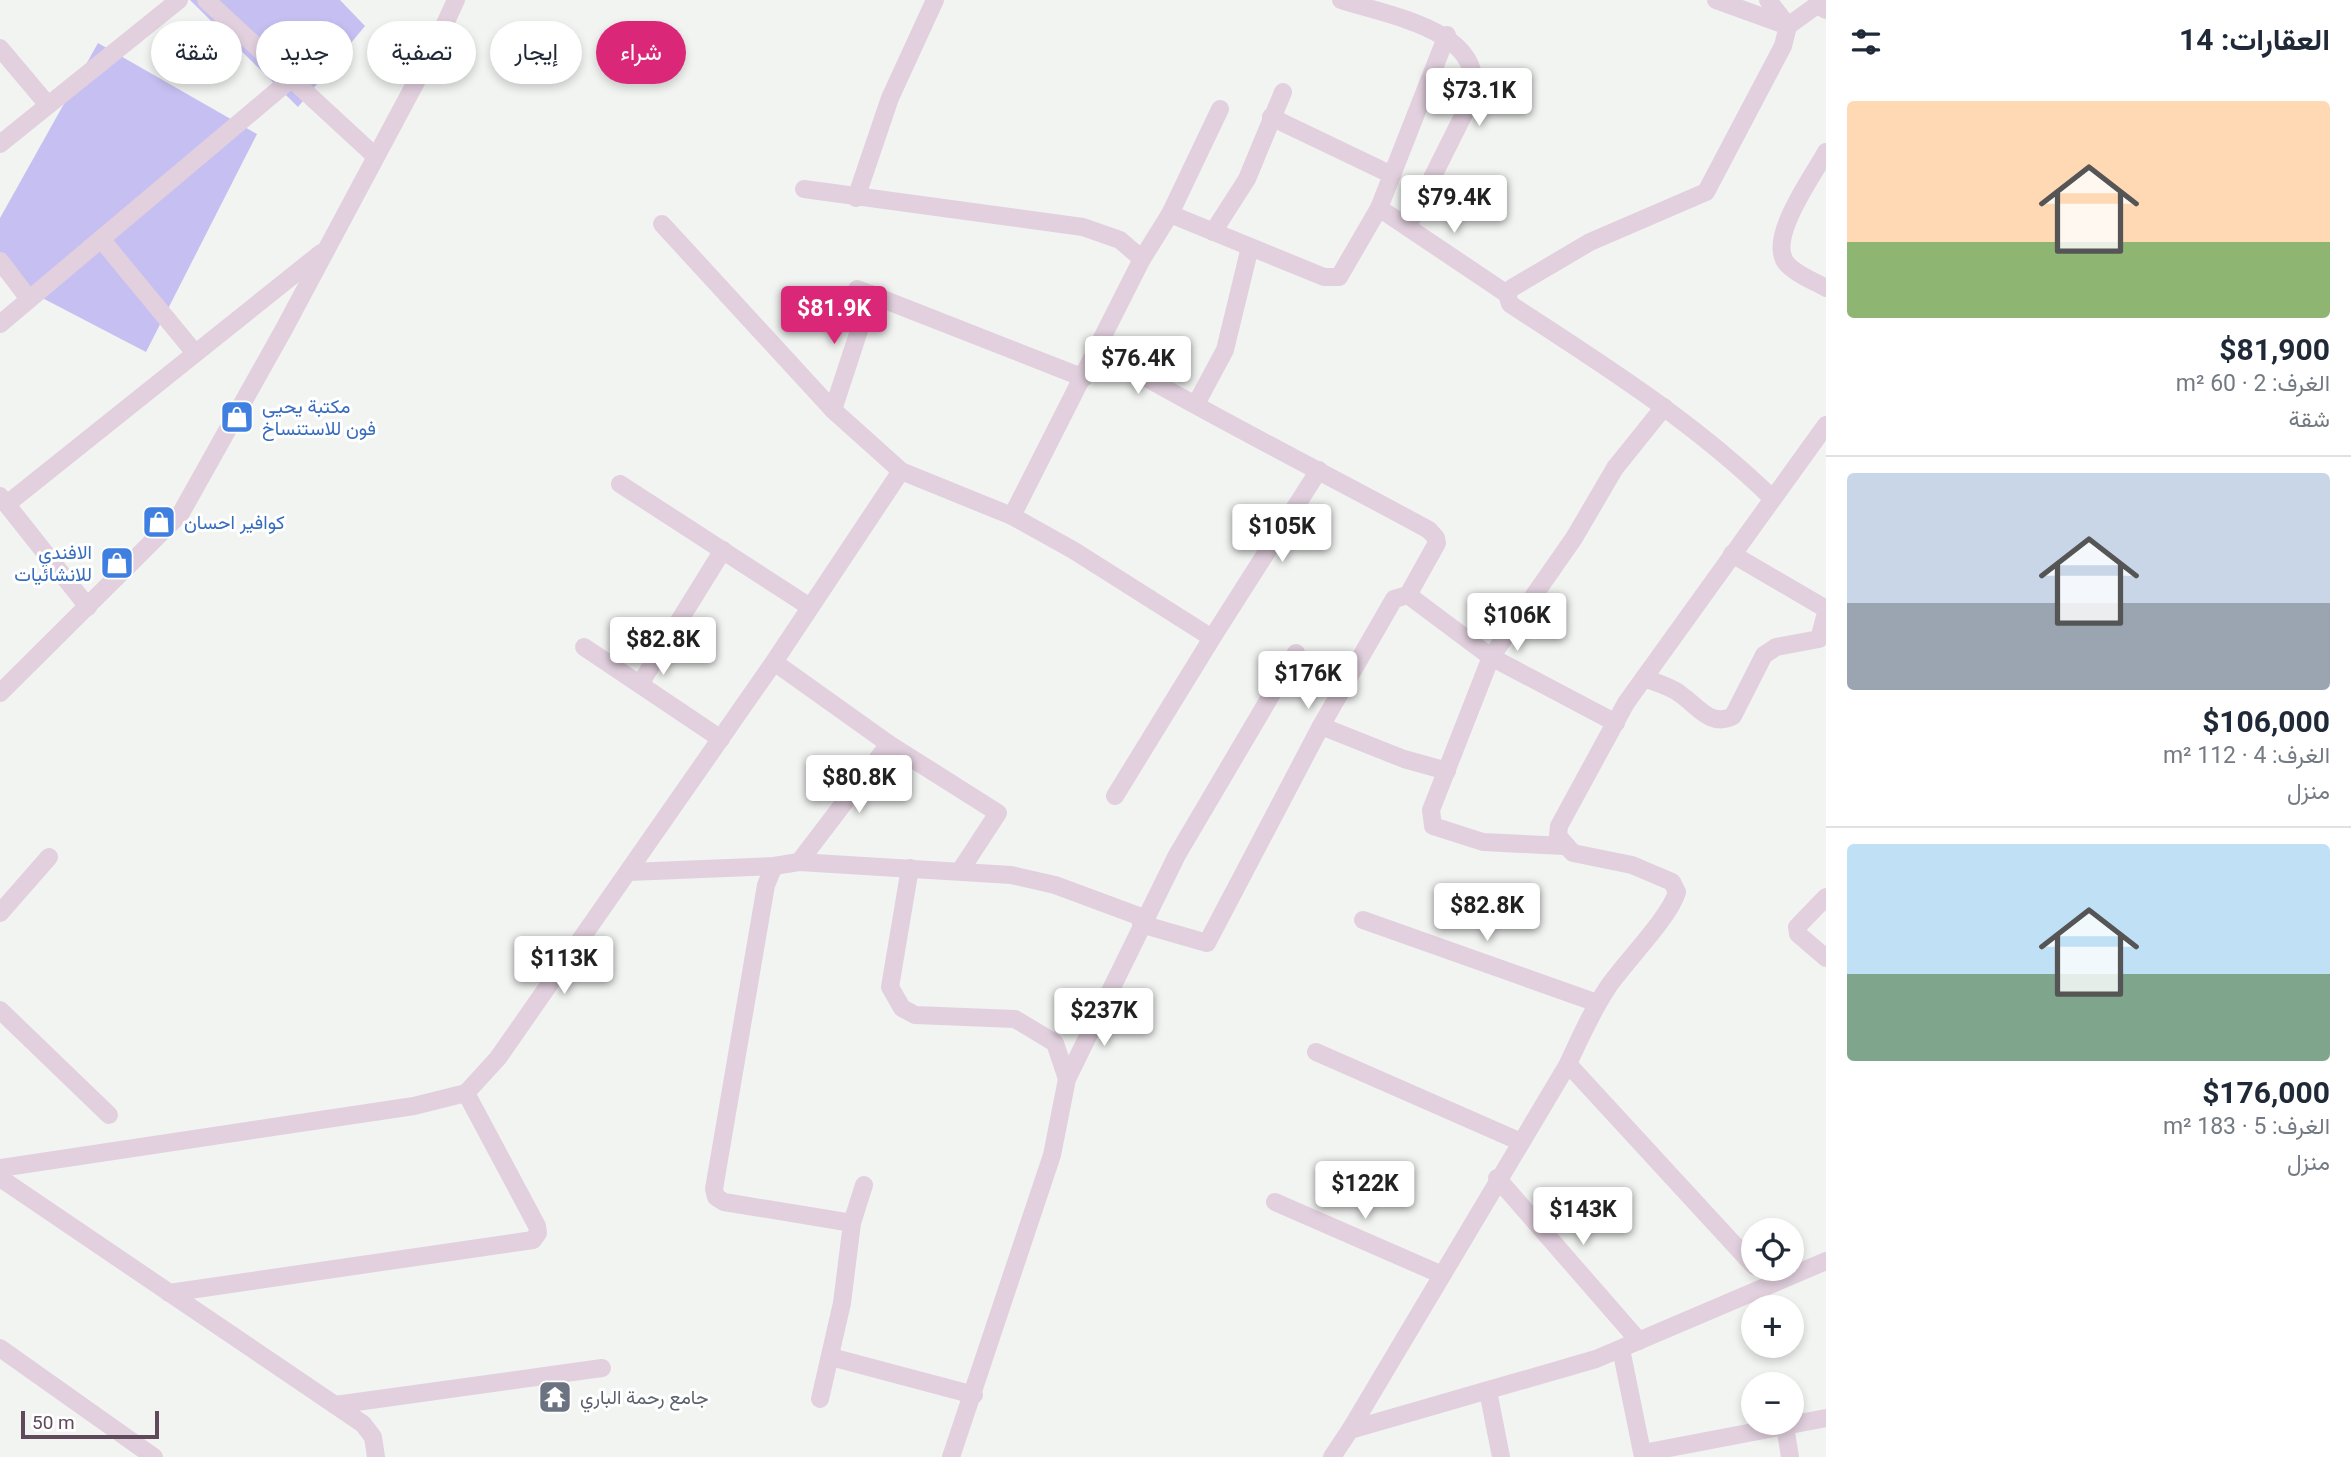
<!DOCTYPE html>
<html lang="ar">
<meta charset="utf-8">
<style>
:root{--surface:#fff;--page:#f6f6f7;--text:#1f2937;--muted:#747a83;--line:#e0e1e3;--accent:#db2777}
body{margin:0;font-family:Roboto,Vazirmatn,sans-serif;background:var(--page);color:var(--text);direction:rtl;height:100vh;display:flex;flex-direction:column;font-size:26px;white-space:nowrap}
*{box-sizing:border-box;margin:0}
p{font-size:23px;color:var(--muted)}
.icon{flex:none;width:38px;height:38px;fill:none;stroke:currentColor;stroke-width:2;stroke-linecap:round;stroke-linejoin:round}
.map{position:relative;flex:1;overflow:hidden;direction:ltr}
.sheet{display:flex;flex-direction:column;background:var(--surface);width:525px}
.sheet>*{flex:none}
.banner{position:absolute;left:21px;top:21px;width:665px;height:63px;direction:rtl;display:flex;gap:14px}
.fabs{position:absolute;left:1741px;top:1218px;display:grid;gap:14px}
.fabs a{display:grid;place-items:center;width:63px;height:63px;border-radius:50%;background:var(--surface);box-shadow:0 4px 10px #0003;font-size:35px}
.scale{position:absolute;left:21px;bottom:18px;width:138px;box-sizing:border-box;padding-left:7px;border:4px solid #60495b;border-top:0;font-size:19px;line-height:24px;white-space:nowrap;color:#60495b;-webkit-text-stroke:5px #fff;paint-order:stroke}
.price{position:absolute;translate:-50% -60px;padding:0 16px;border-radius:7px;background:#fff;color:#222;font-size:23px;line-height:46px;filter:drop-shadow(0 2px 4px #0008)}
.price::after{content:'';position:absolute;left:50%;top:42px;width:21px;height:16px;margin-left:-10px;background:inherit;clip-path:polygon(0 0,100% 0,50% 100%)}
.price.current{background:var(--accent);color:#fff}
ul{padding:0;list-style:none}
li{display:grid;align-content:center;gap:14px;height:371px;padding:0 21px}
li+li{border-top:2px solid var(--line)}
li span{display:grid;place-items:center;height:217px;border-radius:7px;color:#555}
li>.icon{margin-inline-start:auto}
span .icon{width:126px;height:126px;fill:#fffc;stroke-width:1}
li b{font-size:30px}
h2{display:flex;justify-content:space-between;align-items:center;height:84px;padding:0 21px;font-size:30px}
.pill{padding:0 24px;border-radius:32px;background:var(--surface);box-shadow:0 4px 10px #0003;font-size:24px;line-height:63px}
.pill.current{background:var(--accent);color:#fff}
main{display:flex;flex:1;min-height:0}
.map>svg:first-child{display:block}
</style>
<main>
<section class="sheet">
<h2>العقارات: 14<svg class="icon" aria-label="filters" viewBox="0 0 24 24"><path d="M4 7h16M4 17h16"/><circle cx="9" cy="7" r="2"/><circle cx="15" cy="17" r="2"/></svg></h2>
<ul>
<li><span style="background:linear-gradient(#ffd9b3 65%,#8fb573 0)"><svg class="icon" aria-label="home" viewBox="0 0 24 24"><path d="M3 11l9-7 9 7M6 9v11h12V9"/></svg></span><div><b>$81,900</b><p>الغرف: 2 · 60 m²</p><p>شقة</p></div></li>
<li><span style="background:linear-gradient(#c9d6e8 60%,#9aa5b1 0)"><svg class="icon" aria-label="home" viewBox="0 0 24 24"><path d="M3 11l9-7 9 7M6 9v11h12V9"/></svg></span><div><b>$106,000</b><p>الغرف: 4 · 112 m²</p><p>منزل</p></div></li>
<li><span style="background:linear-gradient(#bfe0f5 60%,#7fa58c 0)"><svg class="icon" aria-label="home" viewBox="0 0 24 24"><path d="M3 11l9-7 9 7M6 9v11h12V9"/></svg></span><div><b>$176,000</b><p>الغرف: 5 · 183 m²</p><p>منزل</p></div></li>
</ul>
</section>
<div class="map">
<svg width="1826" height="1457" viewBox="0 0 1826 1457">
<rect width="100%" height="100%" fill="#f2f4f2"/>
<!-- green -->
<g fill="#c6c0f2">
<path d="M190,0h150l25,26 -67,81z"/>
<path d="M98,43l159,91 -111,218 -146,-76v-58z"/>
</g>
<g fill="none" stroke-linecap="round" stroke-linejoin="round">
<!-- minor -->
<g stroke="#e2d0de" stroke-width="18">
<path d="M206,0l169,156"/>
<path d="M1341,0c48,16 147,30 131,98l-64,128"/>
<path d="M1716,0l72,26 29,-21 9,5"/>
<path d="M1768,0l20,26 -5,20 -77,146 -116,50 -78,46 -5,6 3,10c92,60 183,117 262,194"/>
<path d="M0,48l48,57"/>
<path d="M1271,117l121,58"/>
<path d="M0,144l179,-144"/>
<path d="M1826,152c-13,24 -62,90 -38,113 9,10 26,16 38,23"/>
<path d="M856,198l34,-100 45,-98"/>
<path d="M1379,208l128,86"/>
<path d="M1170,214l154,63h15l40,-69 68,-173"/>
<path d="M662,224l171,186 68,61 111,45 130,-257 -22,-19 -37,-13 -279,-38"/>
<path d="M1213,232l34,-53 36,-87"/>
<path d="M101,239l94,114"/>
<path d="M1142,259l28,-45 50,-105"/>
<path d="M0,261l29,38"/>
<path d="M857,289l227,89"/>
<path d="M0,324l291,-245"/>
<path d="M1098,350c108,64 221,120 331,180l7,8 1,5 -29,52"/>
<path d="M1196,404l29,-54 25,-103"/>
<path d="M833,410l38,-116"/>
<path d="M620,484l190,123"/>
<path d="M0,496l88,111"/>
<path d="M7,504l314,-251"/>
<path d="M1012,516l61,34 139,88 -97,158"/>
<path d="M1732,554l94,55"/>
<path d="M1212,638l107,-168"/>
<path d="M584,647l137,92"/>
<path d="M774,662l115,82 109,69 -38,58"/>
<path d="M1644,678c12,5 26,8 36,16 17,11 30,34 53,22l31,-61 12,-8 43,-8 7,-26"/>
<path d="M640,684l83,-134"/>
<path d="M0,693l181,-180 103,-184 148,-277 24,-52"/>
<path d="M1321,726l83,33 43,12"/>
<path d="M1564,846l-81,-4 -50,-16 -2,-16 60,-153 83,-119 41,-70 49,-61"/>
<path d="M799,862l90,-118"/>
<path d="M774,866l-8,19 -52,304 2,8 8,5 128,21"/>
<path d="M910,868l-20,119 12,21 13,7 100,4 40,24 12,36"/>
<path d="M629,872l145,-6 25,-4 212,13 44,10 89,33"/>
<path d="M1826,897l-29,30 1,7 28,24"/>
<path d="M0,913l49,-56"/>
<path d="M1363,920l234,83"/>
<path d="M1141,924l66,19 114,-217 73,-127 14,-4 83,62 125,66"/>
<path d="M0,1010l109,105"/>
<path d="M1316,1052l205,90"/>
<path d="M1568,1064l186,202"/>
<path d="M0,1168l414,-62 52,-13 32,-35 276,-396 127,-191"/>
<path d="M0,1178l363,246 10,13 3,20"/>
<path d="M1497,1178l142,163"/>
<path d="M1275,1202l165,72"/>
<path d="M169,1293l364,-53 5,-7 -1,-7 -71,-133"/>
<path d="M0,1348l154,109"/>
<path d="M1621,1349l22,108"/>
<path d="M831,1357l143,38"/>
<path d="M1488,1391l13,66"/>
<path d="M820,1399l22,-96 10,-80 12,-38"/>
<path d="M335,1405l267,-37"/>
<path d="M1785,1426l5,31"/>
<path d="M1350,1430l218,-366c12,-26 24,-53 40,-77 17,-25 62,-70 69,-95l-5,-10 -40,-17 -59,-12 -15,-17 1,-10 67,-123 200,-278"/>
<path d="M1643,1453l183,-35"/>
<path d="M951,1457l101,-302 15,-76 110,-224 119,-202"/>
<path d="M1332,1457l18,-27 246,-71 230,-98"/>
</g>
</g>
<!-- icons -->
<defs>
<symbol id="shop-square" viewBox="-11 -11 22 22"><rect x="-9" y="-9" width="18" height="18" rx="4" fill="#3f7fe0" stroke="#fff"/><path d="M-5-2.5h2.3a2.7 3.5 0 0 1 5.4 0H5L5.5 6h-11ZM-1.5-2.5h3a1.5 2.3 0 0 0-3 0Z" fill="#fff"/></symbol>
<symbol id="temple-square" viewBox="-11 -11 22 22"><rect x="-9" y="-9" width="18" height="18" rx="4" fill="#6b7280" stroke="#fff"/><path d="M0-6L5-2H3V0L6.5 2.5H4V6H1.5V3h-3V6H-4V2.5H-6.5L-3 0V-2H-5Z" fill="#fff"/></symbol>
</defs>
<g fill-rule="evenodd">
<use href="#shop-square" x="218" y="398" width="38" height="38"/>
<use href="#shop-square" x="140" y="503" width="38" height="38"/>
<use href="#shop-square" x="98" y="544" width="38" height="38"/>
<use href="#temple-square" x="536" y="1378" width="38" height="38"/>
</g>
<g text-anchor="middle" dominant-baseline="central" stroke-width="6" stroke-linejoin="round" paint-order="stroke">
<!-- shop labels -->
<g font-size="19" fill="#366cbe" stroke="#fff" text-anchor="start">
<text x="262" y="406">مكتبة يحيى<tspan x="262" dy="22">فون للاستنساخ</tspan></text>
<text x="184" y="522">كوافير احسان</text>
<text x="92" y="552" text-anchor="end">الافندي<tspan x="92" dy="22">للانشائيات</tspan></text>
</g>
<!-- worship labels -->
<g font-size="19" fill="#5b616d" stroke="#fff" text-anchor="start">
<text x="580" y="1397">جامع رحمة الباري</text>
</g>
</g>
</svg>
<div class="fabs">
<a><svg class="icon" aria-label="locate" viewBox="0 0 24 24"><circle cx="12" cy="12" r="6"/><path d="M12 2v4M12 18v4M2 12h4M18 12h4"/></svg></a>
<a>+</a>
<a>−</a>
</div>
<div class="scale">50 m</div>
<b class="price" style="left:1479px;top:128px">$73.1K</b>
<b class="price" style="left:1454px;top:235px">$79.4K</b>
<b class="price current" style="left:834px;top:346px">$81.9K</b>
<b class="price" style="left:1138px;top:396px">$76.4K</b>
<b class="price" style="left:1282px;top:564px">$105K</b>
<b class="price" style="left:1517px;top:653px">$106K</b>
<b class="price" style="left:663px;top:677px">$82.8K</b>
<b class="price" style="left:1308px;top:711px">$176K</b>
<b class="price" style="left:859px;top:815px">$80.8K</b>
<b class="price" style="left:1487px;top:943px">$82.8K</b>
<b class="price" style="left:564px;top:996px">$113K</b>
<b class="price" style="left:1104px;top:1048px">$237K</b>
<b class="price" style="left:1365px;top:1221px">$122K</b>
<b class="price" style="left:1583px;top:1247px">$143K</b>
<div class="banner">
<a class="pill current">شراء</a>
<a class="pill">إيجار</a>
<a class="pill">تصفية</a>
<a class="pill">جديد</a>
<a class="pill">شقة</a>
</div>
</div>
</main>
